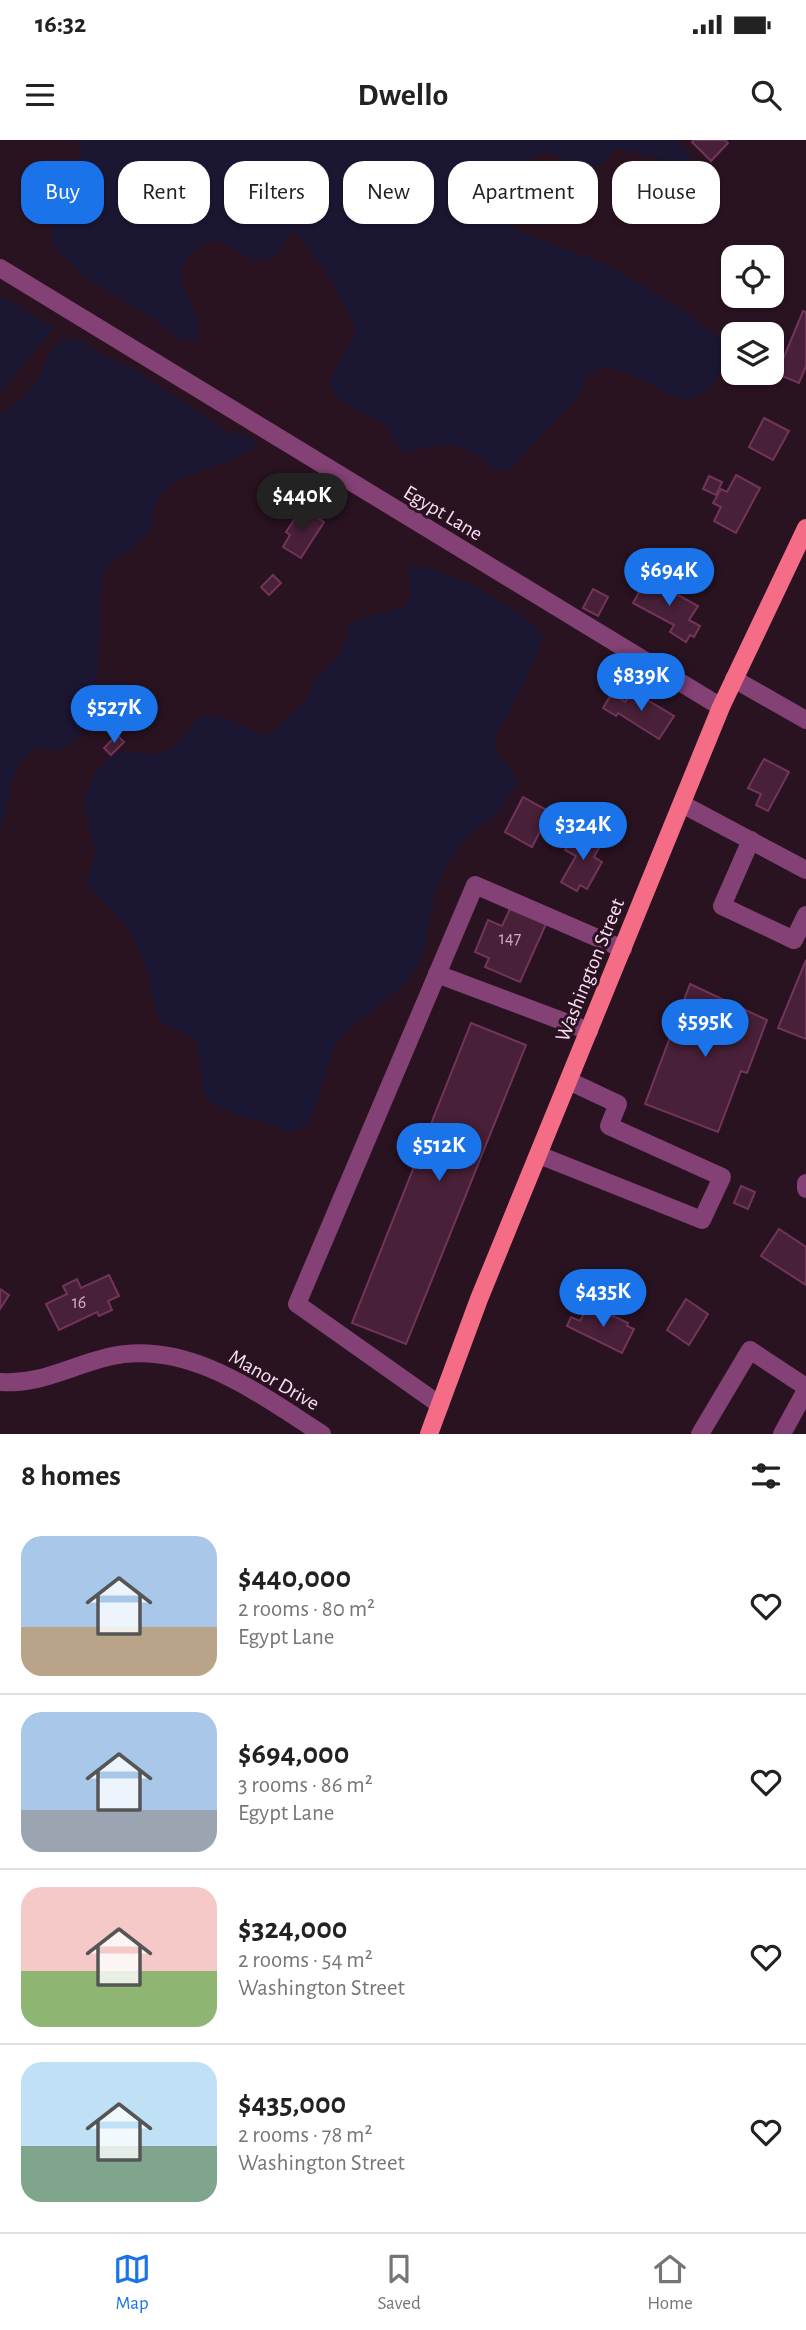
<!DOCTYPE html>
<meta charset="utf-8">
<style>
:root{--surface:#fff;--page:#f6f6f6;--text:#222;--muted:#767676;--line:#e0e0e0;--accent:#1a73e8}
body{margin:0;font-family:"Alegreya Sans",sans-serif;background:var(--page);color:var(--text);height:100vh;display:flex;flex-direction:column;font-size:26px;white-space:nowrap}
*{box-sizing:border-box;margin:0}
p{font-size:23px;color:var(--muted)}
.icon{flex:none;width:38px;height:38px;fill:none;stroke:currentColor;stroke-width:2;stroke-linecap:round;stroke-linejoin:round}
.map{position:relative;height:1294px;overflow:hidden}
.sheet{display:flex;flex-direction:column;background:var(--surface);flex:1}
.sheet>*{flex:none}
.banner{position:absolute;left:21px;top:21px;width:765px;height:63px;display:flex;gap:14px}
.tools{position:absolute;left:721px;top:105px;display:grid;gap:14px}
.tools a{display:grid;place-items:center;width:63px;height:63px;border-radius:14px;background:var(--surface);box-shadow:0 2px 5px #0004;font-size:35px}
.price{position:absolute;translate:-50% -60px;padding:0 16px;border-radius:24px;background:var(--accent);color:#fff;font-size:23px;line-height:46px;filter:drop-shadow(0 2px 4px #0008)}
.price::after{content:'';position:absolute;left:50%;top:42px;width:21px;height:16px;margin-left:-10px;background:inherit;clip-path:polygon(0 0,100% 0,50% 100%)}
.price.current{background:#222;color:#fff}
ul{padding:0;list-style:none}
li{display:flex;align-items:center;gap:21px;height:175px;padding:0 21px}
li+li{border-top:2px solid var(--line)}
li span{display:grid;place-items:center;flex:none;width:196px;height:140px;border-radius:21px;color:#555}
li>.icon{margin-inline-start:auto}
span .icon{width:84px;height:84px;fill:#fffc;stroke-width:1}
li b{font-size:30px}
h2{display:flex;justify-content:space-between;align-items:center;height:84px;padding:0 21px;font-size:30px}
.tag{padding:0 24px;border-radius:21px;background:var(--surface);box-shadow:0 2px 5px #0004;font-size:24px;line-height:63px}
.tag.current{background:var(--accent);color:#fff}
.status{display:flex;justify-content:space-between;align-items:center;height:49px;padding:0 35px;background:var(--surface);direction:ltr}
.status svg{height:19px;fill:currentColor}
header{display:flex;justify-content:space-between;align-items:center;height:91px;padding:0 21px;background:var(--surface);font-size:32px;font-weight:700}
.tabs{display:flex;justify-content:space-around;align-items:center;height:98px;border-top:2px solid var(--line);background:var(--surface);font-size:19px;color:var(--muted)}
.tabs a{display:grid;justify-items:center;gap:4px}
.tabs .current{color:var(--accent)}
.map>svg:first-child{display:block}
</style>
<div class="status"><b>16:32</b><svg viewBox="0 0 49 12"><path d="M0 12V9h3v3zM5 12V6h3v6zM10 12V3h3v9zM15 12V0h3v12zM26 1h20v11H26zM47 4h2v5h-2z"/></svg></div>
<header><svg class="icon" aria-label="menu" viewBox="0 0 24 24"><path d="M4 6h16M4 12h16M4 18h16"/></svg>Dwello<svg class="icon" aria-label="search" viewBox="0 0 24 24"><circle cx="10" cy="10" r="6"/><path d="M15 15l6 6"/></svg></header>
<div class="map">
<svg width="806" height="1294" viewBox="0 0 806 1294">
<rect width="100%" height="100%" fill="#291321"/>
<!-- green -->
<g fill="#1b1632">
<path d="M77,0h601l13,13 -1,6 -16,3 -59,-14 -10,14 -14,8 -47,-19 -19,12 -30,38 1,6 23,24 91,35 56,33 61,45 2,8c-7,16 -17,40 -35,46 -30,10 -96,-69 -114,-4l-69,74 -14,3c-18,-14 -37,-30 -62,-25 -12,2 -21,7 -34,5l-16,-26 -45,-26 -8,-9 -2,-9 26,-50c-16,-35 -35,-72 -61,-100 -12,7 -15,26 -29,29 -21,5 -42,-28 -60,-17 -56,32 -1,59 -8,94l-6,4 -11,-1 -32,-24 -69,-42 -27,-29c-1,-5 -5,-42 -4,-44 12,-28 42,-19 28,-61z"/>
<path d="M0,155l54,33 -54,65z"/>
<path d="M63,197l19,4 25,17 24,9 97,65 25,5 3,9c-25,20 -72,23 -93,46 -12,12 -6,36 -21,48 -15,14 -35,18 -40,40 -9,41 11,149 -40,169 -8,3 -17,0 -26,-1l-15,12 -7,17 -14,56v-418c9,-7 19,-13 27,-21 16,-17 19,-40 36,-57z"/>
<path d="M411,425c36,3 109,42 132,70l-11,32 -27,53 -5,4 -5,21 3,11 15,15 4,15c-7,6 -7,11 -12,18 -8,14 -28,23 -39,35 -6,7 -20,27 -24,35 -14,27 -11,76 -30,101 -20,26 -52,38 -72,64 -16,21 -19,74 -36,88 -3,2 -11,4 -15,6l-21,-10 -35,-9 -27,-15 -10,-59 -35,-19c-9,-20 -11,-42 -19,-63 -10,-30 -35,-53 -56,-74l10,-32 -13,-52c6,-15 22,-48 40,-49 16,-1 26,7 43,0 16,-8 22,-23 34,-34 33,-6 41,15 69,18 14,-13 28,-24 39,-39 3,-5 3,-10 7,-15 21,-24 29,-24 34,-59l55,-15 6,-6c2,-12 -4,-25 1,-36z"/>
</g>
<!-- building -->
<g fill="#482038" stroke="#73345a" stroke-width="2">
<path d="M694,0h31l3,3 -17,18 -19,-19z"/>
<path d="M803,171l3,1v54l-7,17 -22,-9z"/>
<path d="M764,278l25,13 -16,29 -24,-13z"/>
<path d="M736,335l24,13 -24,45 -22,-12 7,-14 -8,-4 8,-14 6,3z"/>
<path d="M709,336l13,6 -6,13 -13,-6z"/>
<path d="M302,368l22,14 -23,36 -18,-11 7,-12 -4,-3z"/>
<path d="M273,435l8,8 -12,12 -8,-8z"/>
<path d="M645,441l20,7 4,-6 12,7 -3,6 20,11 -9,14 11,6 -6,11 -4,-2 -4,7 -16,-10 4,-7 -41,-22z"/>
<path d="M593,449l15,8 -10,19 -15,-8z"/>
<path d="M612,553l13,9 6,-9 12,7 1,-2 30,18 -15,23 -41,-26 -2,3 -13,-8z"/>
<path d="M117,595l7,7 -13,13 -7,-7z"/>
<path d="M764,619l25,13 -21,39 -12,-6 5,-11 -13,-6z"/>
<path d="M523,657l27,15 -18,35 -27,-15z"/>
<path d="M589,691l15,8 -10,18 8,5 -15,27 -7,-4 -3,6 -16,-9 15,-26 -11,-6 7,-12 10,5z"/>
<path d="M510,769l36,15 -26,58 -35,-15 4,-9 -14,-6 13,-32 14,6z"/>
<path d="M806,820v79l-28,-11z"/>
<path d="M690,844l77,36 -20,53 -6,-2 -23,61 -73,-28z"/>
<path d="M471,883l55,22 -120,299 -54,-21z"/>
<path d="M741,1046l14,6 -7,17 -14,-6z"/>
<path d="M779,1089l27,18v38l-45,-29z"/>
<path d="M109,1135l10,21 -11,5 4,9 -13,6 -2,-4 -38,18 -13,-26 21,-10 -4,-8 14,-7 4,9z"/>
<path d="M0,1149l9,6 -9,14z"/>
<path d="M686,1159l22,15 -19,31 -22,-15z"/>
<path d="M587,1167l11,5 1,-3 29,14 -1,3 7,3 -12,24 -55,-27 4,-9 9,4z"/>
</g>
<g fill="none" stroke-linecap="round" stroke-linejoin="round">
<!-- minor -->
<g stroke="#844175" stroke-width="18">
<path d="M0,128l721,439"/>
<path d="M734,539l72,41"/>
<path d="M682,664l124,66"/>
<path d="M751,700l-29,66 72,34 12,-25"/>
<path d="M437,834l152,57"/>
<path d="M539,1015l163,65 20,-43 -113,-51 9,-22 -49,-23"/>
<path d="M806,1043v6"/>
<path d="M0,1242c40,3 70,-16 108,-25 79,-19 151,37 214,77"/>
<path d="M440,1265l-143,-101 178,-419 148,64"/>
<path d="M700,1294l50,-84 56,37"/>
<path d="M782,1294l24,-44"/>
</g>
<!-- major -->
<path stroke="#f46c85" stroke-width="18" d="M429,1294l50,-135 242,-592 85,-179"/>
</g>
<g text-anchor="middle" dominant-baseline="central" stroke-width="6" stroke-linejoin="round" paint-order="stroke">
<!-- number labels -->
<g font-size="18" fill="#cfaec4">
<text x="510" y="799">147</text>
<text x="79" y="1163">16</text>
</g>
<!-- street labels -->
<g font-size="21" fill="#fcddf3" stroke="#291321">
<text transform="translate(443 373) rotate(31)">Egypt Lane</text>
<text transform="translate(590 830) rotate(-68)">Washington Street</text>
<text transform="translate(274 1240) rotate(30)">Manor Drive</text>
</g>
</g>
</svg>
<div class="tools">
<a><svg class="icon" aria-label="locate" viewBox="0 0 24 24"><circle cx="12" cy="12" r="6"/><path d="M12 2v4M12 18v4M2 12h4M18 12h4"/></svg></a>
<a><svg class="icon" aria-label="layers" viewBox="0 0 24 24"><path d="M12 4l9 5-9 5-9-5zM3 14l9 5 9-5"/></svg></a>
</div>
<b class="price current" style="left:302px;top:393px">$440K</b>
<b class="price" style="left:669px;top:468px">$694K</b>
<b class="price" style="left:641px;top:573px">$839K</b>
<b class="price" style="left:114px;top:605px">$527K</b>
<b class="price" style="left:583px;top:722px">$324K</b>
<b class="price" style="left:705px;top:919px">$595K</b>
<b class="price" style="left:439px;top:1043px">$512K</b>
<b class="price" style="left:603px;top:1189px">$435K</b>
<div class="banner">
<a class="tag current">Buy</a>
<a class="tag">Rent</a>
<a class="tag">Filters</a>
<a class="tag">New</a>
<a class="tag">Apartment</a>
<a class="tag">House</a>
</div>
</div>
<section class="sheet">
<h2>8 homes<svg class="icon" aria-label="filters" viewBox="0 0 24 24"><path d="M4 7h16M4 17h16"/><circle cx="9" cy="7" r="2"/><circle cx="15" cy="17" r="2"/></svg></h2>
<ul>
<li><span style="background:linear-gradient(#a9c7e8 65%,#b9a48a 0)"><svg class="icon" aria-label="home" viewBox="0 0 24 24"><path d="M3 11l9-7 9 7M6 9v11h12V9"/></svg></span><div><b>$440,000</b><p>2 rooms · 80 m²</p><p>Egypt Lane</p></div><svg class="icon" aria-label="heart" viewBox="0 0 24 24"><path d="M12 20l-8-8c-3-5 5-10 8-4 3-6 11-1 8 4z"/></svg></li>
<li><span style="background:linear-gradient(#a9c7e8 70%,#9aa5b1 0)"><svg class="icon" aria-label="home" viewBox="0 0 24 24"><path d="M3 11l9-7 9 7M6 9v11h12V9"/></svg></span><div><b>$694,000</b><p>3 rooms · 86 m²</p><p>Egypt Lane</p></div><svg class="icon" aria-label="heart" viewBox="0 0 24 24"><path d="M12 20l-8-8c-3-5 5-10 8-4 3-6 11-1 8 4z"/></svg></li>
<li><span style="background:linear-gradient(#f6c9c9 60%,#8fb573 0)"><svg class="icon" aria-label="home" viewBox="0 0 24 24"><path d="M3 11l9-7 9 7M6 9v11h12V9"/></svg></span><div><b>$324,000</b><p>2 rooms · 54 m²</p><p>Washington Street</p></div><svg class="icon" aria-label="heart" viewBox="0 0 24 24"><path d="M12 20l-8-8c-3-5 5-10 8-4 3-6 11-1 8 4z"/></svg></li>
<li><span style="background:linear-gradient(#bfe0f5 60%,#7fa58c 0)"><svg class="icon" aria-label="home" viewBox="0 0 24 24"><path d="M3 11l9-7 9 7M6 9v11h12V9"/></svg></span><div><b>$435,000</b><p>2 rooms · 78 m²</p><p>Washington Street</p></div><svg class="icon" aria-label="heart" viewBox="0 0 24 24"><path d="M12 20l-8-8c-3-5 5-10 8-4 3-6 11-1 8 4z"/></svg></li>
</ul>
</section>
<nav class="tabs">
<a class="current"><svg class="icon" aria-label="map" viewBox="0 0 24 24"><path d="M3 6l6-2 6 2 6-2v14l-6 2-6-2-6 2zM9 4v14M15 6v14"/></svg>Map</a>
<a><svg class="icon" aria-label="saved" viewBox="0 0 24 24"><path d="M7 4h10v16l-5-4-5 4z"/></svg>Saved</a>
<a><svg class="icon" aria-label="home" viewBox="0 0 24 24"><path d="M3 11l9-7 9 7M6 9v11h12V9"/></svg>Home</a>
</nav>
